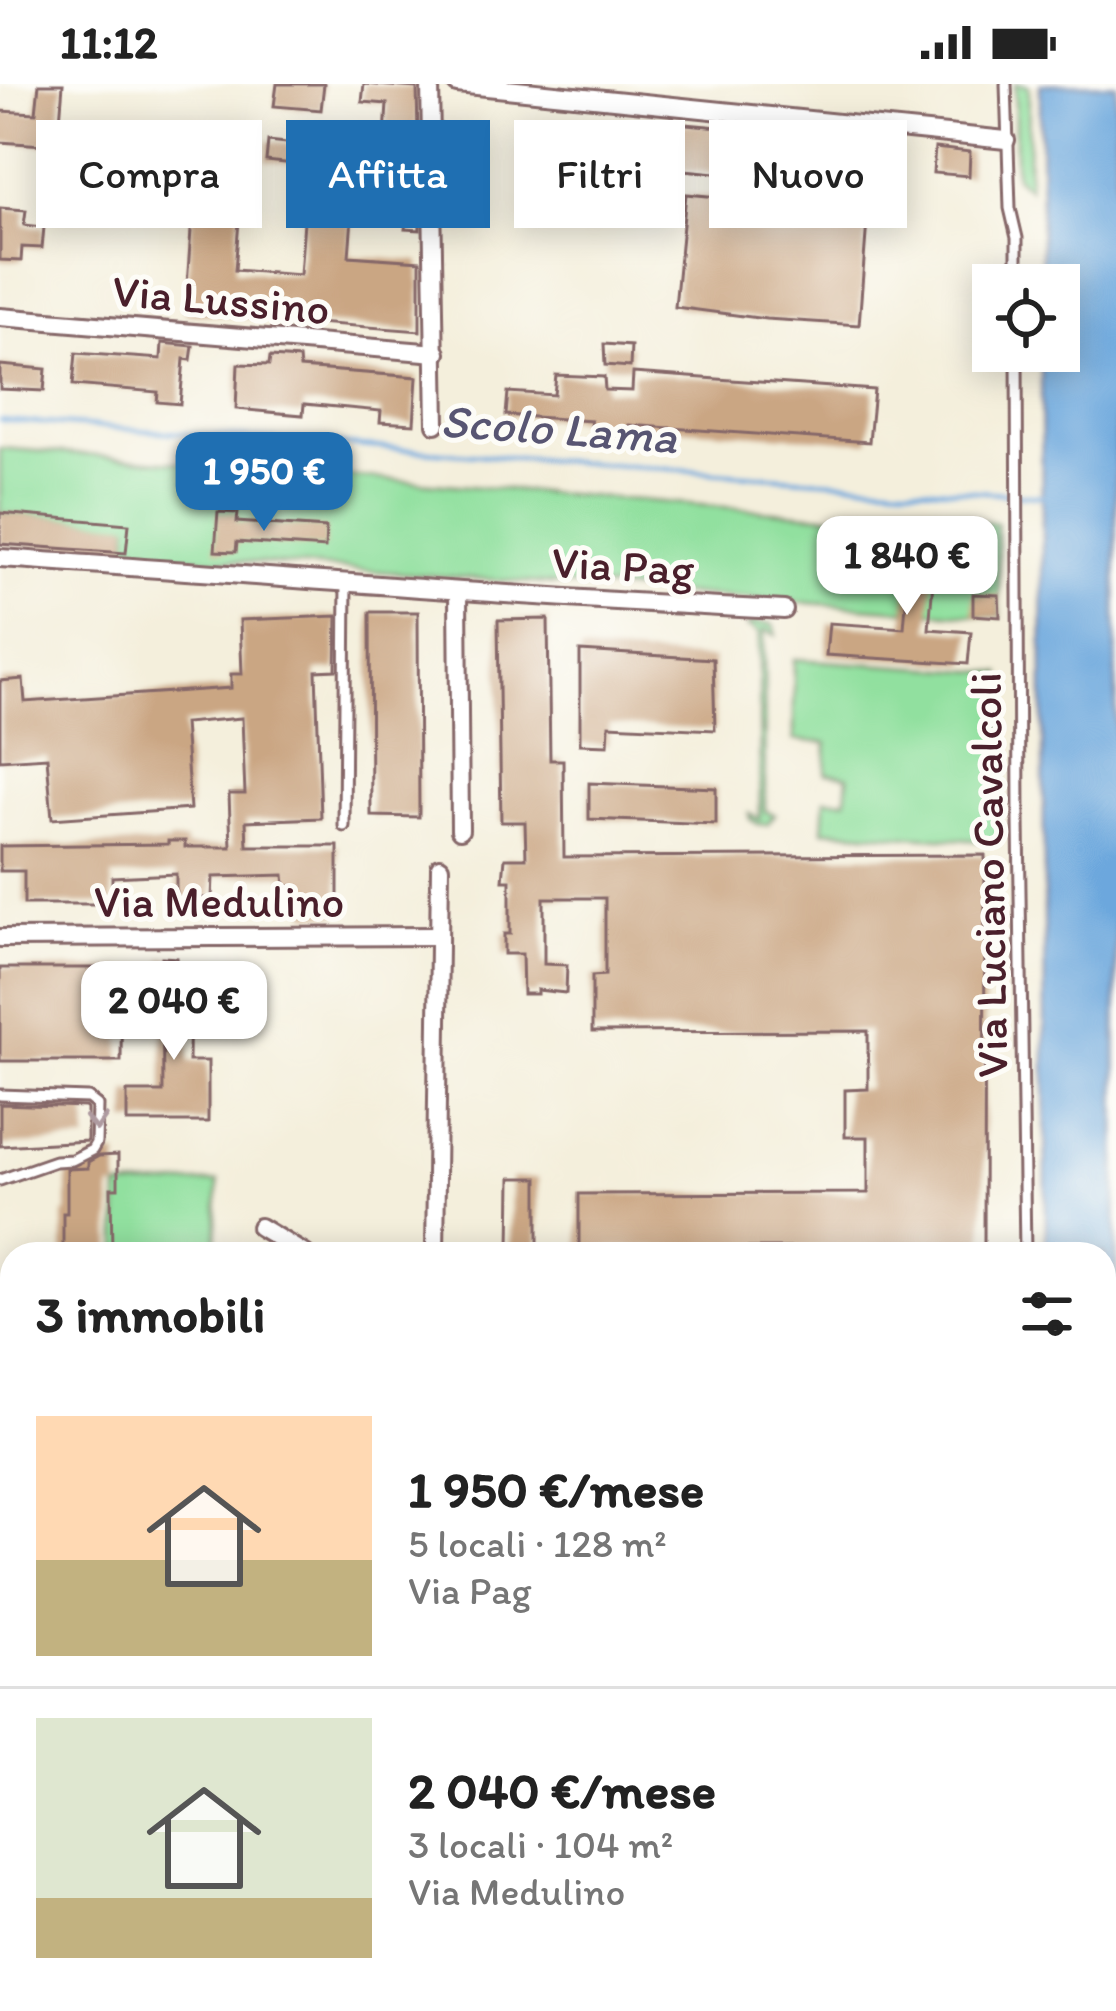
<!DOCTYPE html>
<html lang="it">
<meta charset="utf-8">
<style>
:root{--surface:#fff;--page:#f2f2f2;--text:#222;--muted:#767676;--line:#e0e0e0;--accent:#1f6fb2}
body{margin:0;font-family:Itim,sans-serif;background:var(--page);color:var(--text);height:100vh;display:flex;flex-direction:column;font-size:45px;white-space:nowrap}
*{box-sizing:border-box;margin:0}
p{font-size:39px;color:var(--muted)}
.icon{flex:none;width:66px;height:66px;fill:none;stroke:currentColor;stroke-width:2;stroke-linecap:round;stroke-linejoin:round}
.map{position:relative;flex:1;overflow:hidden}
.sheet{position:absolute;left:0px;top:1158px;width:1116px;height:771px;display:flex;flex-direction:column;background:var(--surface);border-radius:36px 36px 0 0;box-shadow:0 6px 30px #0003}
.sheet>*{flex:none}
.guide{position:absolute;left:36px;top:36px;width:1044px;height:108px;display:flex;gap:24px}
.controls{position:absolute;left:972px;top:180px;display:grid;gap:24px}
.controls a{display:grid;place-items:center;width:108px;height:108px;border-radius:0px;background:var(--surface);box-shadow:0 6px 30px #0003;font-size:60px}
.price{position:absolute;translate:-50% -102px;padding:0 27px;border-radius:24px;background:#fff;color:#222;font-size:39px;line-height:78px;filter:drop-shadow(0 3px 6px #0008)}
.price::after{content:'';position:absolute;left:50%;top:72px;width:36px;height:27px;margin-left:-18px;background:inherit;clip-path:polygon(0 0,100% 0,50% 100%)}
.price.current{background:var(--accent);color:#fff}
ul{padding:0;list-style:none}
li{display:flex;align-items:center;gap:36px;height:300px;padding:0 36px}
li+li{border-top:3px solid var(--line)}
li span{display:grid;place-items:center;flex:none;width:336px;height:240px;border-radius:0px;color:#555}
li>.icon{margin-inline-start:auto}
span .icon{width:144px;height:144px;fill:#fffc;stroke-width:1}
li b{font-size:51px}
h2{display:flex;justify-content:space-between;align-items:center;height:144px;padding:0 36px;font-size:51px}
.pill{padding:0 42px;border-radius:0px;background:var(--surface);box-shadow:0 6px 30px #0003;font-size:42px;line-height:108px}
.pill.current{background:var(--accent);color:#fff}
.status{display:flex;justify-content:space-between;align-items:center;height:84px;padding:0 60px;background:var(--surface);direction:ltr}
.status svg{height:33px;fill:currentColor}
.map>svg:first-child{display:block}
</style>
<div class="status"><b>11:12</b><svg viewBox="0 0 49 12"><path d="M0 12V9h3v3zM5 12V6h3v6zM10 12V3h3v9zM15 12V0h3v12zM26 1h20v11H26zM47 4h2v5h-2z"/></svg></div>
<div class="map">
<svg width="1116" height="1927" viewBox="0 0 1116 1927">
<rect width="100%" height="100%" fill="#fdfcf7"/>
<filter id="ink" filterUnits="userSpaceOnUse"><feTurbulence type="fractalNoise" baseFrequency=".00833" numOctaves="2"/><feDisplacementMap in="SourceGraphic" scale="24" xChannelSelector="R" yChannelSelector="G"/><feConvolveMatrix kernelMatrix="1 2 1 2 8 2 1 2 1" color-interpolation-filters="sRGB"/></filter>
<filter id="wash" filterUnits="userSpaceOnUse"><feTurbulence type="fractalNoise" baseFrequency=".004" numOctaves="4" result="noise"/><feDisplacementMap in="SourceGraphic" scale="48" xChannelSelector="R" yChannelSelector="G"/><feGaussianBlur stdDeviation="2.7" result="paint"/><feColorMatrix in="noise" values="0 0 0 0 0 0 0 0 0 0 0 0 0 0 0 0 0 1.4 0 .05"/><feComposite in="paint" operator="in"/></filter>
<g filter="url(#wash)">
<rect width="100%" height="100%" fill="#f4efdc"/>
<!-- green -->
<g fill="#91e09f" stroke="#6e8065" stroke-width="3">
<path d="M1015,0l14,2 -1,102 -13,-12z"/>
<path d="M0,364l833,68 164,7 3,94 -874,-64 3,-28 -129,-12z"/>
<path d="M751,539l20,1 4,4 1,7 -12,-5 1,181 10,4 -8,10 -9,-1 -8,-5 -1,-5 11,5 -1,-186 -12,-7z"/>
<path d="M794,575l208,14 -4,169 -175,-12 2,-31 21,1 2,-24 -22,-3 1,-30 -33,-3z"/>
<path d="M218,1098l-2,66 15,6h-113v-66z"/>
</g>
<!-- water -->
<path fill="#6ca7dd" stroke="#5b6384" stroke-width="3" d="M1040,0h76v1927h-65v-10h53v-747h-58l-5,-903h18v-66h-18z"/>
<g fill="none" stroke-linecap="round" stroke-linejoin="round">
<!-- stream -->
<path stroke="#6ca7dd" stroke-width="4.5" d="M0,336l1042,76"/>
</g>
<g id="blocks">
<!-- building -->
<g fill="#caa683">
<path d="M39,0h24l-5,62 -58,-4v-31l36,2z"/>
<path d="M277,0h47l-3,26 -47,-4z"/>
<path d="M364,0l53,4 3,142 -15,-1 1,-8 -54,-3 -3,38 71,5v70l-235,-18 9,-124 58,3 -2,17h-10l-5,61 65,5 6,-81 75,3 6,-93 -25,-2z"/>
<path d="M619,34l112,10 -1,15 8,1 -2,16 -8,-1 -2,15 -84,-8 -1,9 -16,-1 1,-9 -12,-1z"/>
<path d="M155,43l89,10 -4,31 -89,-10z"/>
<path d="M769,50l51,4 -2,17 -50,-4z"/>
<path d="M844,56l29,3 -14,182 -93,-6 -91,-12 11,-113 152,14z"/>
<path d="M268,57l83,9 -1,20 -84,-9z"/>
<path d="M935,64l35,4 -1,24 -36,-3z"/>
<path d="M0,124l26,2 -2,15 20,2 -2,21 -20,-1 -1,14 -21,-1z"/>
<path d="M162,259l31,3 -2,14 -7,-1 -4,45 -23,-2 1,-10 -85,-7 3,-32 85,6z"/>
<path d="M604,260l27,2 -1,21 -25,-2z"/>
<path d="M270,273l29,2 1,9 117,9 -3,47 -34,-2 1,-11 -77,-7 -1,11 -67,-6 2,-45 31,1z"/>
<path d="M0,281l46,4 -2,22 -44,-2z"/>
<path d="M633,289l241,17 -5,52 -240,-17 -1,13 -21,-2v5h-15l-1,-20 -85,-6 2,-23 46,3 2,-20 48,2 1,13 27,1z"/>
<path d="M218,428l20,1 -1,9 89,6 -1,20 -88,-6 -1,10 -21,-1z"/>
<path d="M0,429l129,11 -3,29 -126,-9z"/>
<path d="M913,436l25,3 -9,106 42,3 -3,32 -142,-9 3,-32 75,5z"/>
<path d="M973,510l26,1 1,22 -27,-2z"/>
<path d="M370,528h48l1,205 -48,-1z"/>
<path d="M337,532l-1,54 -20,1 5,147 -75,3 1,25h91v69h-32v-9h-8v-20h-13l-1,-11 -71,2 -1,21h-36v-24l-64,3v27h-88v-33h-24v-25l168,-2v-3h17v6h46l-2,-53h16l-3,-76 -58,5 6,86 -138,10 -5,-62 -47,3v-79l23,-2 2,23 206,-14v-14h11l-2,-54z"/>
<path d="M548,535l2,141h13l1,97 421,-2 -1,393h-405v-54l289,-1v-56h-23v-47l23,-1v-58l-276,1v-56l13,-1v-77h-61v66l23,1 -1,28 -29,-3v4h-14l-1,-40h-18v-20h6v-54h-7l2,-22h21l-1,-36h-24l-3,-202z"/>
<path d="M580,567l133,8 2,71 -106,-5 -1,20 -28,-1z"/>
<path d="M589,699l127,5v36l-127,-5z"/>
<path d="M162,873l15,1v21l13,1 -1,81h19v61h-81v-30h36z"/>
<path d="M0,884h122l-1,93h-121z"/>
<path d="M0,1020l85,3 2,2v32l-87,5z"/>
<path d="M118,1071v33h-7l1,64 -49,2v-41h4v-44l21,-1v-6l11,-6z"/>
<path d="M511,1094h27v72h-28z"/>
</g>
</g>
</g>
<g filter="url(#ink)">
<use href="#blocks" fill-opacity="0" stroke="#866869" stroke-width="3"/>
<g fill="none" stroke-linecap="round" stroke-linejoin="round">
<defs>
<g id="service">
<path d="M1006,0l4,124 7,30v47"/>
<path d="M1017,267l2,469 6,434"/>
<path d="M344,742l2,-245"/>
<path d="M0,1011l88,3 9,7 -1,38 -4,7 -20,10 -17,1 -55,19"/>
<path d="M0,1690l12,-2"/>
<path d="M0,1744l12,-1"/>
</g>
<g id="minor">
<path d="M430,0l6,340"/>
<path d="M457,0l549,56"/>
<path d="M0,233l437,36"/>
<path d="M0,474c261,17 522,40 784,52"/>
<path d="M458,508l2,238"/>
<path d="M0,854l438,-2"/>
<path d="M260,1143l45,27"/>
<path d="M435,1170l5,-387"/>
<path d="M0,1874l12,4"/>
</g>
<g id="secondary">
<path d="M0,1264l12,-2"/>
<path d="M0,1357l12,2"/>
<path d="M0,1418l12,-24"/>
<path d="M0,1560l12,76"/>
<path d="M1104,1568h12"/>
<path d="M58,1917l1,10"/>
</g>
</defs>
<!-- service casing -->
<use href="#service" stroke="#866869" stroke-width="15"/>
<!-- minor casing -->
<use href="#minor" stroke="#866869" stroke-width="22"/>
<!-- secondary casing -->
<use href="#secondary" stroke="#866869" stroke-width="30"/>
<!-- service -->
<use href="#service" stroke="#fff" stroke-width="9"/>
<!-- minor -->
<use href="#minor" stroke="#fff" stroke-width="16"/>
<!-- secondary -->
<use href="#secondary" stroke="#fde5c5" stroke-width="24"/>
</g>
<!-- one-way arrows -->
<defs><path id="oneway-chevron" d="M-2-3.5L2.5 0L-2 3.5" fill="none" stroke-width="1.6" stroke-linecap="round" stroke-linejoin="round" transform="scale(3)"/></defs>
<use stroke="#ae9aa0" href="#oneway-chevron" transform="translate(96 1038) rotate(88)"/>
</g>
<g text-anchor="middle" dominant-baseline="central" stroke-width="10" stroke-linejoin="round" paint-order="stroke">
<!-- street labels -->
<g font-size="45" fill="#4a1f2b" stroke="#fdfcf7">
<text transform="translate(221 215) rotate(5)">Via Lussino</text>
<text transform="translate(623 481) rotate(3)">Via Pag</text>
<text transform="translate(988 791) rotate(-91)">Via Luciano Cavalcoli</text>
<text x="219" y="817">Via Medulino</text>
</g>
<!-- water labels -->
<g font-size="48" font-style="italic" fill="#585572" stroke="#fdfcf7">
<text transform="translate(559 344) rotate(4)">Scolo Lama</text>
</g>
</g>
</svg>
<div class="controls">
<a><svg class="icon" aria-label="locate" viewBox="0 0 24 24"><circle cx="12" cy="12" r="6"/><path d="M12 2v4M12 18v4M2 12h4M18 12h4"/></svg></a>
</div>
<b class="price current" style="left:264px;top:450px">1 950 €</b>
<b class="price" style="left:907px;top:534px">1 840 €</b>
<b class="price" style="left:174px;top:979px">2 040 €</b>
<div class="guide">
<a class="pill">Compra</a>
<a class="pill current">Affitta</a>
<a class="pill">Filtri</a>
<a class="pill">Nuovo</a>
</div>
<section class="sheet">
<h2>3 immobili<svg class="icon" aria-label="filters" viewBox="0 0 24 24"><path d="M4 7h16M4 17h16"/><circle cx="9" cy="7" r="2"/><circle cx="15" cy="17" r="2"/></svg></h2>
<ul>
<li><span style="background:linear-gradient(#ffd9b3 60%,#c2b280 0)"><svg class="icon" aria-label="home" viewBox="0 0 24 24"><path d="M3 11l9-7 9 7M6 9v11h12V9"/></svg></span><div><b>1 950 €/mese</b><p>5 locali · 128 m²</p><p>Via Pag</p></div></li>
<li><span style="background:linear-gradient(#dfe7d0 75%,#c2b280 0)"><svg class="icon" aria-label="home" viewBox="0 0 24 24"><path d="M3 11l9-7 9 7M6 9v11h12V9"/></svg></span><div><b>2 040 €/mese</b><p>3 locali · 104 m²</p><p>Via Medulino</p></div></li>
</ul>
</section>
</div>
